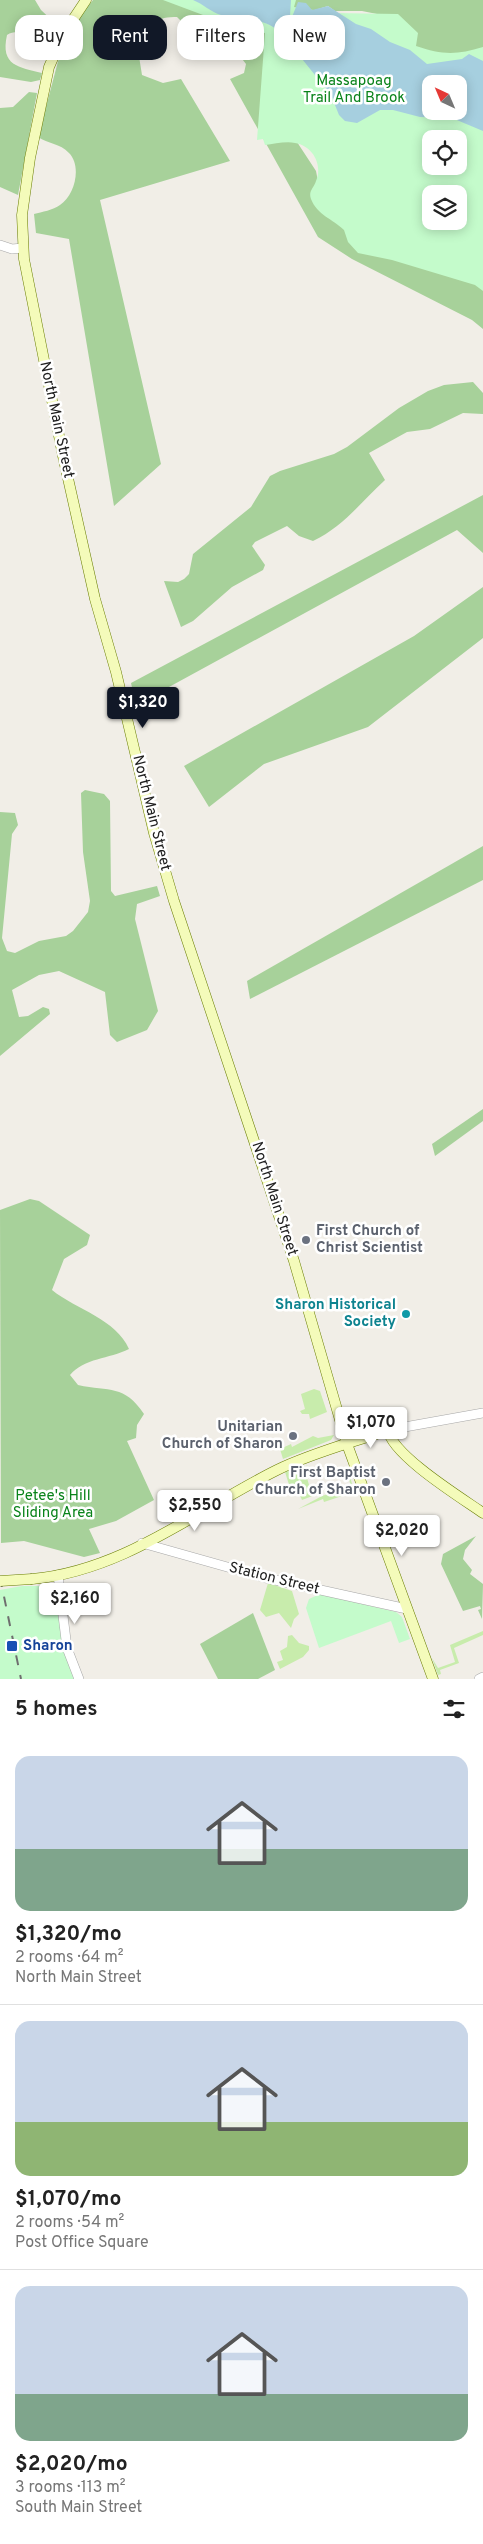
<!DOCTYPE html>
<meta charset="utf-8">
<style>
:root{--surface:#fff;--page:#f6f6f6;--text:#222;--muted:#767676;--line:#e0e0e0;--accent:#111827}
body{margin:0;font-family:Overpass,sans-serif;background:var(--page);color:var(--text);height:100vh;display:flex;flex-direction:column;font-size:19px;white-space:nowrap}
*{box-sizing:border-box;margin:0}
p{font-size:16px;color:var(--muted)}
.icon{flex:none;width:28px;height:28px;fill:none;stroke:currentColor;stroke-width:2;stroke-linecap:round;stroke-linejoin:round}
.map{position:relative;height:1679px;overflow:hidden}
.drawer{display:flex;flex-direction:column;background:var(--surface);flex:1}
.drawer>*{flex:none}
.top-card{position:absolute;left:15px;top:15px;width:454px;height:45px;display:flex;gap:10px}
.needle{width:32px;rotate:316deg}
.buttons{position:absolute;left:422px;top:75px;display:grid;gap:10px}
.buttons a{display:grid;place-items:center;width:45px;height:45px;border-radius:10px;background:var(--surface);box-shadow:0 2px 12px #0003;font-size:25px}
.price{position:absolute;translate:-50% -42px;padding:0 11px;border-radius:5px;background:#fff;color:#222;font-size:16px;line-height:32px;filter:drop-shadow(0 1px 2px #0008)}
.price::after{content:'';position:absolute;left:50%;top:30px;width:15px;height:11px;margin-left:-8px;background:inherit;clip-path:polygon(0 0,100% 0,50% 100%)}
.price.current{background:var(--accent);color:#fff}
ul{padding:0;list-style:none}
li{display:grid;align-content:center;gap:10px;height:265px;padding:0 15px}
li+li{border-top:1px solid var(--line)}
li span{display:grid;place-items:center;height:155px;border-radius:15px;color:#555}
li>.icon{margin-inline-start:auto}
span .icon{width:90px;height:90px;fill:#fffc;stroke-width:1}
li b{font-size:21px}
h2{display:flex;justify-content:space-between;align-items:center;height:60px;padding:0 15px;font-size:21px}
.tag{padding:0 18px;border-radius:15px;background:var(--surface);box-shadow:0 2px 12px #0003;font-size:18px;line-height:45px}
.tag.current{background:var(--accent);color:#fff}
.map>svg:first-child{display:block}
</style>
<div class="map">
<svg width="483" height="1679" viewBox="0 0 483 1679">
<rect width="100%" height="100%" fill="#f1eee7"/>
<!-- grass -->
<g fill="#c8ecac">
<path d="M314,1389l6,2 7,21 -17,7 -1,-5h-7l-2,-3 5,-2 -4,-15z"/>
<path d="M334,1435l-3,5 -48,19 -3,-10 11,-5 1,3 21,-11 5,2z"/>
<path d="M309,1465l-5,2 5,18 6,10 -13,5 -5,-11 -6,2 -6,-19z"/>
<path d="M350,1476l4,16 -30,10 -1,-3 -25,10 24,-13 12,-4 1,-10 5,9 11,-4 -2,-8 -4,-1z"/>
<path d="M268,1583l24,8 7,23 -5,5 -3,9 -12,-15 -13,4 -6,-7z"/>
<path d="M483,1631v4l-29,13 5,15 -19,7 1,4 -3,1 -6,-17 6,10 17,-6 -5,-17z"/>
<path d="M292,1635l7,8 10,3v4l-6,7 -23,12 -3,-7 6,-2 -3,-9 7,-4 1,-11z"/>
</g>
<!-- forest -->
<g fill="#a7d19a">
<path d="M0,0h35l6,10 18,17 -8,18c-13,-5 -30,-19 -44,-10 -7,31 12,32 35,38l-2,7 -9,2 -31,-5z"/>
<path d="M93,0h100l72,22 32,120 19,29 5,26 162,77v55l-11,-9 -120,-61 -34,-22 -88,-158 14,-6 2,-9 -24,-31 -26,3 -19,-19c-23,-1 -27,10 -40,27l5,31 21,8 18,-4 49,82 -130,39 61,264 -47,42 -45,-267 -33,-6 -2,-19c8,-2 19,-4 26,-9 15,-10 22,-39 9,-52 -9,-10 -21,-9 -31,-16l27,-102z"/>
<path d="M291,0h192v61l-56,3 -40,-48 -25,-5h-27l-7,-5 -36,11z"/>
<path d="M29,92l8,1 -19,102 -18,-8v-79l13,-1z"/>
<path d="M473,382l10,11v21l-20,-1 -33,16 -23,3 -38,21 16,27c-24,22 -42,47 -72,61l-14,-5 -12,-10 -32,16 -3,4 13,19 -2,5 -31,17 -39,34 -12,6 -17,-46 14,1 6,-3 5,-5 4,-20 58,-47 19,-31 10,-5 54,-17 13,-7 52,-39 29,-17 16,-6z"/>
<path d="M483,495v58l-26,-23 -321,175 -5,-22z"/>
<path d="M483,587v51l-115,89 -104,37 -55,43 -25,-41 230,-130z"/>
<path d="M85,790l19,4 6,7 1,90 4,5 42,-10 3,10 -23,8 -2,15 23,92 -11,19 -30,12 -7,-7 -5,-43 -46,-21 -20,4 -27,15 7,27 9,-1 15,-9 6,2 1,5 -50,42v-244l15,1 3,12 -6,9 -10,104 5,13 8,2 24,-12 27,-5 7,-5 15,-19 2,-11 -7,-49 -2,-59z"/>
<path d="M483,846v34l-233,119 -3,-18z"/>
<path d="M483,1109v12l-48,35 -3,-12z"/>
<path d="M30,1199l9,2 51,34 -3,10 -23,14 -12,31c25,20 64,29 77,59 -20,10 -45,9 -59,26l8,10c32,7 46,-1 66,29l-7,11 -1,13 -9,3 27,59 -38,21 -27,8 11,24 -16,4 -60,-16 -23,2 -1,-333z"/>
<path d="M476,1536l-11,14 -2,9 9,11 -2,4 13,10 -1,35 -4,-9 3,-1 -1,-3 -17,5 -22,-47 2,-10z"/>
<path d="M253,1613l22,57 -17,9h-40l-18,-35z"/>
</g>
<!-- park -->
<g fill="#c4fbcb" fill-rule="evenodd">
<path d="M163,0h133l-2,7 39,6 65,1 20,19 -2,13c26,9 41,9 67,1v244l-8,-6 -83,-25 -34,-7 -10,-11 -4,-12c-11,-11 -27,-15 -33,-31 -3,-8 3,-11 5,-18 7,-16 -3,-35 -21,-38 -9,-2 -21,1 -30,2l-2,-6 -6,1 8,-107 -35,-3 -19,-12zM431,84h28v27h-28zM431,139h28v27h-28zM431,194h28v27h-28z"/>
<path d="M22,1586h32l11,67 11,26h-76v-89z"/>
<path d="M320,1594l76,18 6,5 8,22 -11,4 -8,-22 -72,27 -13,-40 3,-9z"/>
</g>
<!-- water -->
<path fill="#a6cfdf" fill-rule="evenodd" d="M193,0h98l-1,16 2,1 6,-15 8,1 6,7 16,-4 28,18 15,5 19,13 20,8 17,14 35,-5 7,-5 14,7v70l-31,-13 -32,-1 -27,-7h-13l-23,13 -12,-2 -6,-6 -8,-20 -45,-56 3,-14h-2l-5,10c-15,-19 -40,-14 -61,-20 -10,-3 -18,-11 -28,-15zM431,84h28v27h-28z"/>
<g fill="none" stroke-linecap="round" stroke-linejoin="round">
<defs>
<g id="tertiary">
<path d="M0,245l12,4 11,-1"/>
<path d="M388,1430l95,-17"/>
<path d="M142,1543l124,35 141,31"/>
<path d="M58,1575l9,73 12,31"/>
<path d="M479,1679l4,-2"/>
</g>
<g id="secondary">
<path d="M86,0l-22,33 -15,34 -19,91 -8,57 2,44 39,197 32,143 21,73 38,161 20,68 120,360 53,183 86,235"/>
<path d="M32,1579c92,-8 166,-70 245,-109 35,-17 74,-27 111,-40 4,25 72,67 95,83"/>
</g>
</defs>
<!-- tertiary casing -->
<use href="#tertiary" stroke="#a7a7a7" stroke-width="10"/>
<!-- secondary casing -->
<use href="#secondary" stroke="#687c02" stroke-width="11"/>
<!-- tertiary -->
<use href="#tertiary" stroke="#fff" stroke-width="9"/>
<!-- secondary -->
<use href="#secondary" stroke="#f4fbba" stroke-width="10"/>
<!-- rail -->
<path stroke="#6e6e6e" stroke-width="2" stroke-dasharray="10 10" stroke-linecap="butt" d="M0,1577l21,102"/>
<defs>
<path id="secondary-bridge" d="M0,1581l32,-2"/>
</defs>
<!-- secondary-bridge casing -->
<use href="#secondary-bridge" stroke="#687c02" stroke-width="11" stroke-linecap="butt"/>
<!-- secondary-bridge -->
<use href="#secondary-bridge" stroke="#f4fbba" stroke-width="10"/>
</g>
<!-- markers -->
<g fill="#6b7280" stroke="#fff" stroke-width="2">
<circle cx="306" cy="1240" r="5"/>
<circle cx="293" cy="1436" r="5"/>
<circle cx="386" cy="1482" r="5"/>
</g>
<circle fill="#0f9aa8" stroke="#fff" stroke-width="2" cx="406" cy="1314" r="5"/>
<rect fill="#1a4fb4" stroke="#fff" stroke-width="2" x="6" y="1640" width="12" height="12" rx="2.5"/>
<g text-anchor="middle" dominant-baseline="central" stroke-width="5" stroke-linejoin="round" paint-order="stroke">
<!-- park labels -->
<g font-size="15" fill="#09831a" stroke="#fff">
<text x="354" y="81">Massapoag<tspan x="354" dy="17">Trail And Brook</tspan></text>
<text x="53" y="1496">Petee's Hill<tspan x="53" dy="17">Sliding Area</tspan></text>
</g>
<!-- street labels -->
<g font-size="15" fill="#202020" stroke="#fff">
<text transform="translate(56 420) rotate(78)">North Main Street</text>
<text transform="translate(151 813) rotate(76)">North Main Street</text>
<text transform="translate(274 1199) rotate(72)">North Main Street</text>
<text transform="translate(274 1579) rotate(14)">Station Street</text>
</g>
<!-- worship labels -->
<g font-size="15" font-weight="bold" fill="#5b616d" stroke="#fff" text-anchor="end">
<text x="316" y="1231" text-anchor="start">First Church of<tspan x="316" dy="17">Christ Scientist</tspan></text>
<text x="283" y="1427">Unitarian<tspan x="283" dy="17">Church of Sharon</tspan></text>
<text x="376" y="1473">First Baptist<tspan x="376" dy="17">Church of Sharon</tspan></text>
</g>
<!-- culture labels -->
<g font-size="15" font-weight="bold" fill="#0d838f" stroke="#fff" text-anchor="end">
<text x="396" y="1305">Sharon Historical<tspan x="396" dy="17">Society</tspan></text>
</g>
<!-- transit labels -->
<g font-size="15" font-weight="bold" fill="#164399" stroke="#fff" text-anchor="start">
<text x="23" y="1646">Sharon</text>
</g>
</g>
</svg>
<div class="buttons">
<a><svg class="needle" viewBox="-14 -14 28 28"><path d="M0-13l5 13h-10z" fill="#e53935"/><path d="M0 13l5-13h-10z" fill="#767676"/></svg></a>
<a><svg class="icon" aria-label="locate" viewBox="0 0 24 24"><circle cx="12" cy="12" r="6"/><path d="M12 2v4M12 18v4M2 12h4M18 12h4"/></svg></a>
<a><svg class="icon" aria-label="layers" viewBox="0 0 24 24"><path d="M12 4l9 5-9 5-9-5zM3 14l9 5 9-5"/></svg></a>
</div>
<b class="price current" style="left:143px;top:729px">$1,320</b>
<b class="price" style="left:371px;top:1449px">$1,070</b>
<b class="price" style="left:195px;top:1532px">$2,550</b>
<b class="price" style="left:402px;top:1557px">$2,020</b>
<b class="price" style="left:75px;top:1625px">$2,160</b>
<div class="top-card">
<a class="tag">Buy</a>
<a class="tag current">Rent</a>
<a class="tag">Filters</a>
<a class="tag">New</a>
</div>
</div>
<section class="drawer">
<h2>5 homes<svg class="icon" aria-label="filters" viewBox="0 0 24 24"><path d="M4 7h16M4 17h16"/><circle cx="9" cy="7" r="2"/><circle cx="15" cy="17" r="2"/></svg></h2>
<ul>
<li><span style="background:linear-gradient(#c9d6e8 60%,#7fa58c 0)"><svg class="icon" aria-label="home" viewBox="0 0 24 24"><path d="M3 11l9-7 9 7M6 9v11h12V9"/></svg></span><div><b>$1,320/mo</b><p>2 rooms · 64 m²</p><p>North Main Street</p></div></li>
<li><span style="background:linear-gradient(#c9d6e8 65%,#8fb573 0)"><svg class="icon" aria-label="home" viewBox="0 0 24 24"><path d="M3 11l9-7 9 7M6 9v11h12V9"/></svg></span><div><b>$1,070/mo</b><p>2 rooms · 54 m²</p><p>Post Office Square</p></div></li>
<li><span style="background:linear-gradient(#c9d6e8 70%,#7fa58c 0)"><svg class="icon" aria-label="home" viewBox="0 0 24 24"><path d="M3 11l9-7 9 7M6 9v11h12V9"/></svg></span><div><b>$2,020/mo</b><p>3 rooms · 113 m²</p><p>South Main Street</p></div></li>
</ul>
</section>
